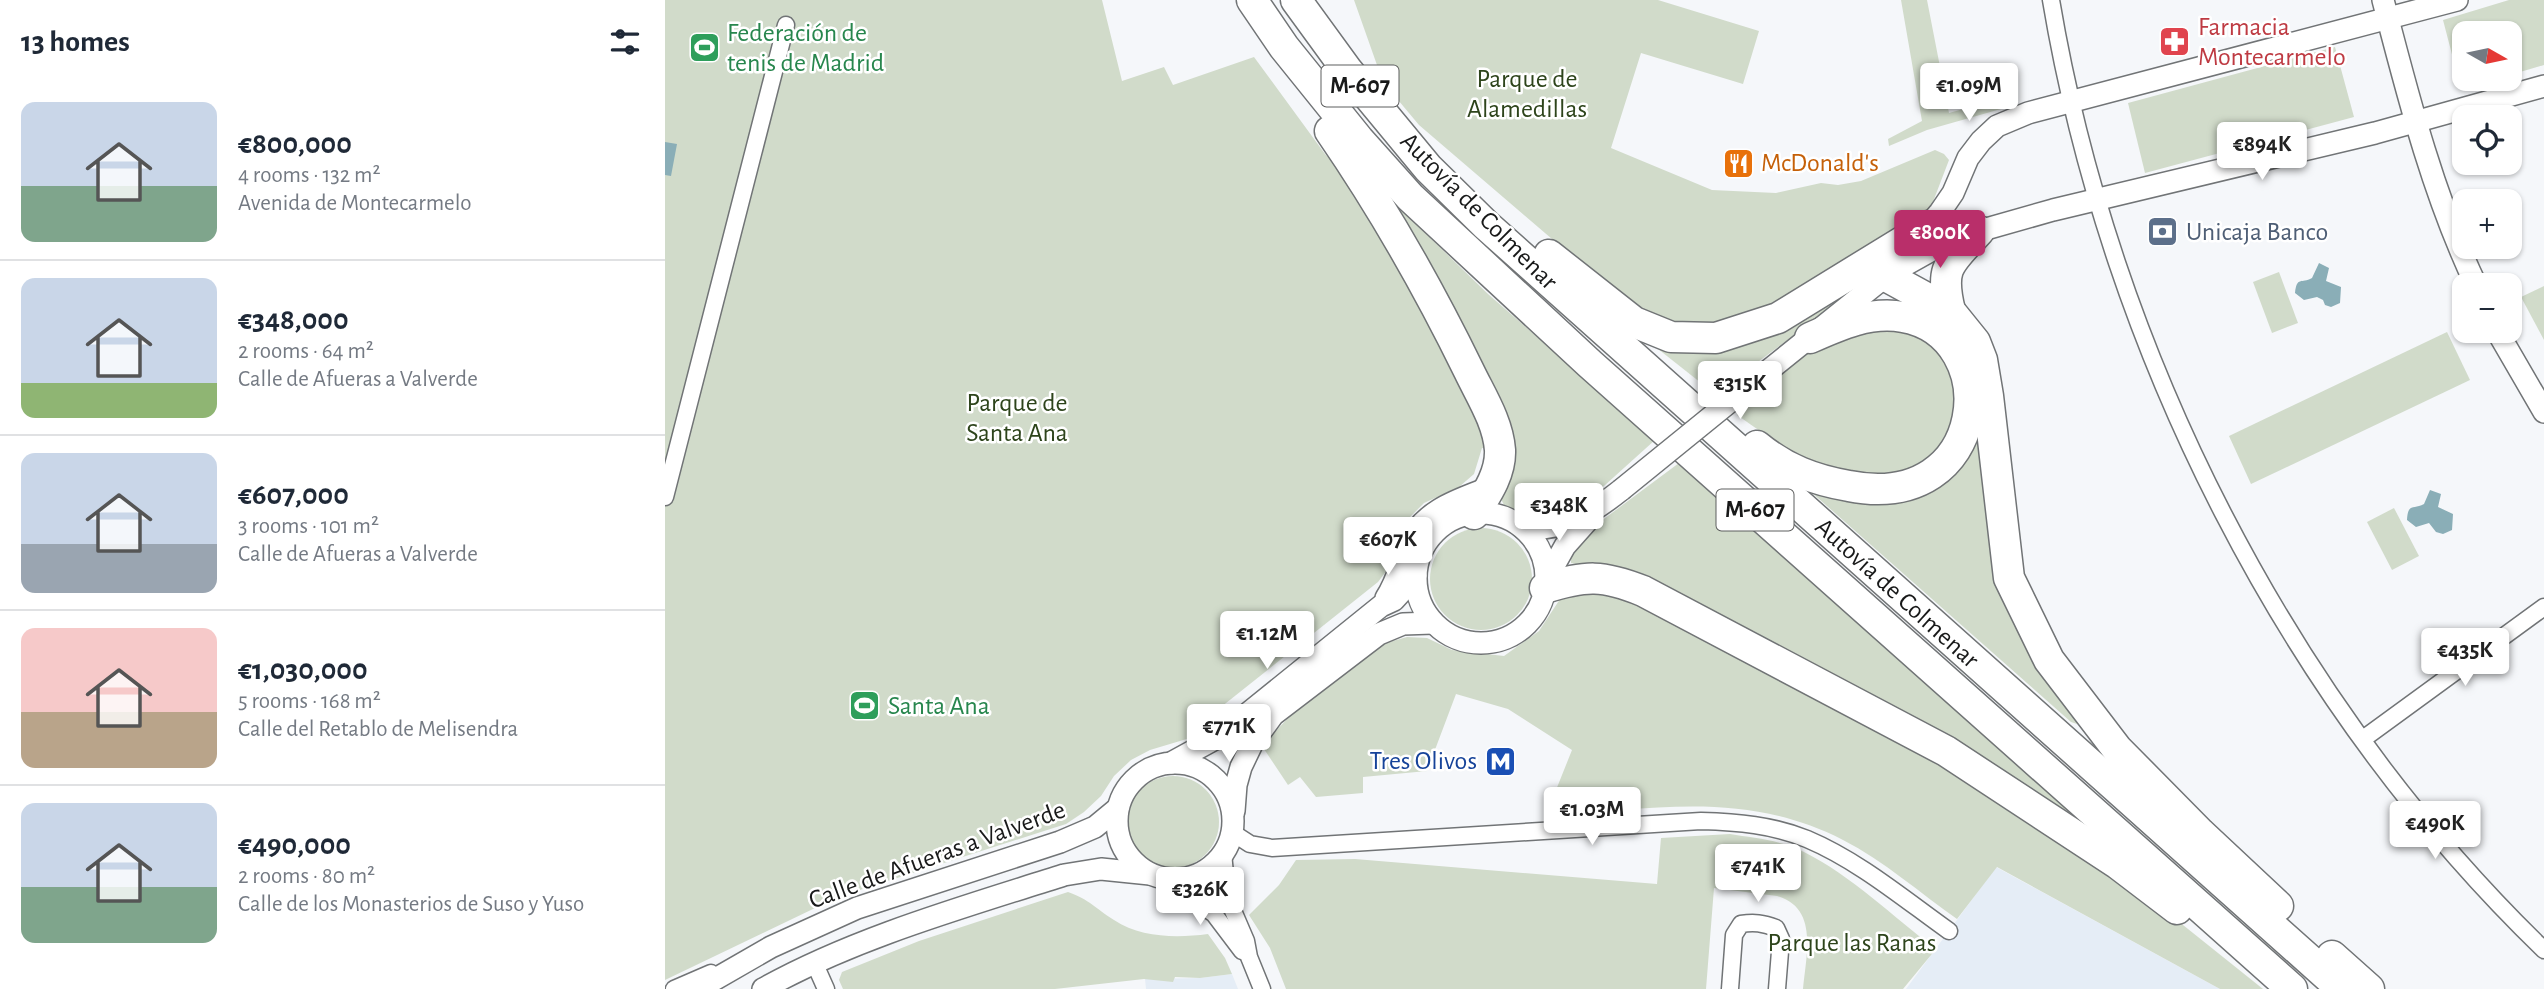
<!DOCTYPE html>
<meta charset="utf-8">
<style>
:root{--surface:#fff;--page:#f6f6f7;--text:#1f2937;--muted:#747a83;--line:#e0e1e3;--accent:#b92f6a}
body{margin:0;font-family:"Alegreya Sans",sans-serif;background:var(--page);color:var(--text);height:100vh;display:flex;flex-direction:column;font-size:26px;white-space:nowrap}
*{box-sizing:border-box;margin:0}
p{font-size:23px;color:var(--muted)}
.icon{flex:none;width:38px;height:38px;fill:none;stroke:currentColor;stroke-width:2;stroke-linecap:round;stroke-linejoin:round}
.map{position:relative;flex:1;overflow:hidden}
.sheet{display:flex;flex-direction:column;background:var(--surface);width:665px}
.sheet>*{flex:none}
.needle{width:46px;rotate:99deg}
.tools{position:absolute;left:1787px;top:21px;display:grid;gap:14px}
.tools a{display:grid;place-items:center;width:70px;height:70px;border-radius:14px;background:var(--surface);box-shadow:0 2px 5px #0004;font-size:35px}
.price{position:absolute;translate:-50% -60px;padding:0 16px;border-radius:7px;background:#fff;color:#222;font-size:23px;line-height:46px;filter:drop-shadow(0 2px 4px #0008)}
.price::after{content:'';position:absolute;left:50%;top:42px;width:21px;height:16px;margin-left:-10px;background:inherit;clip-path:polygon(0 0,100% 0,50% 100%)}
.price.active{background:var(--accent);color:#fff}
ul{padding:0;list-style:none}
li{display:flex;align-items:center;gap:21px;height:175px;padding:0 21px}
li+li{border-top:2px solid var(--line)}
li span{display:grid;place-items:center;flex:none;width:196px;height:140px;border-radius:14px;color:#555}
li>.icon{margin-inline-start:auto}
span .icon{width:84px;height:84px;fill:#fffc;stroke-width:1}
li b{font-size:30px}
h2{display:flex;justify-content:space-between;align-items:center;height:84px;padding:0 21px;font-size:30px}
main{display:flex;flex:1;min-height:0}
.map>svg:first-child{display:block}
</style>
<main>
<section class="sheet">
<h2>13 homes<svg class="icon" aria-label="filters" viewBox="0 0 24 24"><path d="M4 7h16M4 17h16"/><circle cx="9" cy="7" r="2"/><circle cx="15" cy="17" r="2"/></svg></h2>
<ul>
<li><span style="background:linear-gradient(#c9d6e8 60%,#7fa58c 0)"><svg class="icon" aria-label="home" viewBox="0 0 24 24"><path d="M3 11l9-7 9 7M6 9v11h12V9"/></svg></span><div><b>€800,000</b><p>4 rooms · 132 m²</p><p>Avenida de Montecarmelo</p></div></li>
<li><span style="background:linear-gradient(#c9d6e8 75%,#8fb573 0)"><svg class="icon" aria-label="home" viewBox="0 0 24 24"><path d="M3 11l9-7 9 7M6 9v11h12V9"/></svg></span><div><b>€348,000</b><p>2 rooms · 64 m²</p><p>Calle de Afueras a Valverde</p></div></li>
<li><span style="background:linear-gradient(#c9d6e8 65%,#9aa5b1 0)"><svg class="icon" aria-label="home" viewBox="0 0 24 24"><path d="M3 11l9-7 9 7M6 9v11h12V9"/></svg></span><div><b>€607,000</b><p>3 rooms · 101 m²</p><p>Calle de Afueras a Valverde</p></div></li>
<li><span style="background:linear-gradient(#f6c9c9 60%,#b9a48a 0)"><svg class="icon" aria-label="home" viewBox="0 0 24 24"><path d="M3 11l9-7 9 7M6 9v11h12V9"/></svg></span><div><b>€1,030,000</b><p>5 rooms · 168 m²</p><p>Calle del Retablo de Melisendra</p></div></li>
<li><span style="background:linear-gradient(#c9d6e8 60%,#7fa58c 0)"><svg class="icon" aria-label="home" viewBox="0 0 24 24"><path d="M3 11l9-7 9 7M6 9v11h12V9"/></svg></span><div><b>€490,000</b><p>2 rooms · 80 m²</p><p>Calle de los Monasterios de Suso y Yuso</p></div></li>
</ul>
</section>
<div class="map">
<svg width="1879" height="989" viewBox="0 0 1879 989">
<rect width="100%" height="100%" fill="#f5f7fa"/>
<!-- built -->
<g fill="#e5edf6">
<path d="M1331,867l222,121 2,1h-314z"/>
<path d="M567,974l6,15h-92l-1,-10 55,-1z"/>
</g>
<!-- green -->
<g fill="#d1dbca">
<path d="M0,0h437l20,81 42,-14 9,18 81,-28 71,97 35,34 126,241 3,20 -7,-1 -8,26 -15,13 -35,16 -18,18 -11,23 -8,26 -9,12 -162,129 6,8 -22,16 -50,15 -19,10 -17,16 -13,20 -17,16 -18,12 -228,73 -173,83z"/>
<path d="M689,0h304l101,31 -16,53 -102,-31 -30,95 101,42 64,3 45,-10 17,2 23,-4 74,-31 9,4 5,6 -18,47 -24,21 -158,90 -64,12 -49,-19 -217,-186 -36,-43z"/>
<path d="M1236,0h26l22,113 64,-18 2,10 -88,25 -38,16 -1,-7 34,-18z"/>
<path d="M1844,0h35v65l-34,10 -1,-42h-45v46h32l-35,10 -18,-69z"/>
<path d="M1670,47l19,70 -209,56 -17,-70z"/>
<path d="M724,198l99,96 167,146 -81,73 -39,6 -31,-14 -4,-8 14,-45z"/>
<path d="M1614,272l19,51 -26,10 -19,-51z"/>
<path d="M1879,286v54l-23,-43z"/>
<path d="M1184,288v6l-134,100 -62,-49z"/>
<path d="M1214,324l36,8 34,27 11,34 -16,61 -56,24 -82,-15 -69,-48 64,-62z"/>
<path d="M1782,332l23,48 -219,104 -22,-48z"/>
<path d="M1317,411l12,134 86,180 -9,-3 -261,-231 156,-34 10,-19z"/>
<path d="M1014,463l265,231 146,136 -461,-254 -58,-13v-11l14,-19z"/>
<path d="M1729,508l25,48 -27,14 -25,-48z"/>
<circle cx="816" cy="579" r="51"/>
<path d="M957,591l286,151 235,151 120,96h-43l-223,-122 -40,52c-37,-26 -73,-58 -114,-79 -98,-50 -188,-31 -293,-24l-2,-6 24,-60 -64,-41 -52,-15 -29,77 -64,6v16l-47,4 -16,-20 -12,8 -24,-36 9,-15 16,-17 93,-73 25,-7 20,1 25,12 52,6 35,-25 25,-38z"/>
<circle cx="508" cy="822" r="46"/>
<path d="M1065,834c24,4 51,6 74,18 48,24 89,65 132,97l-33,40h-100c3,-34 16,-81 -26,-93l-63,-8 -8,101h-420l-16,-41 -21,-33 30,-30 17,-25 59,-1 302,25 4,-46z"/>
<path d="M403,892c22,8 27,16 46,28 27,18 63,18 94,14l17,24 7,16 -32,4 -25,-1 -2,5 -29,-3 -89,10h-212l-4,-9 3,-8 77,-31z"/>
</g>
<!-- water -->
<g fill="#8aaeb7">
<path d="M0,142l12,2 -6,32 -6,-1z"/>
<path d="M1654,263l10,5 -3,13 15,6 -1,16 -9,4 -6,-2 -2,-5 -6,-3 -13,3 -9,-7c2,-17 6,-9 17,-15z"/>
<path d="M1765,490l11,4 -3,13 15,7 -1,16 -9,4 -7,-2 -7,-9 -13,4 -9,-7c1,-18 7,-10 17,-16z"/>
</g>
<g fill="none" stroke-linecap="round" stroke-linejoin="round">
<defs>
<g id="minor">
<path d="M1386,0c59,352 236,701 493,950"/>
<path d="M0,497l121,-472"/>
<path d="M1698,739l181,-132"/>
<path d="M568,833l17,11 22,4 429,-27c36,1 72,4 106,18 52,22 97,60 142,92"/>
<path d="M558,853l3,31 5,22 15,35 3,16 13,32"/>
<path d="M496,877l53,37 28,37"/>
<path d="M149,962l12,27"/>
<path d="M9,989l37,-16"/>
<path d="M1065,989l4,-54 7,-11c13,-2 22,-1 35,4l5,11 -4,50"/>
</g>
<g id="tertiary">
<path d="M1718,0c25,96 50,195 93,285"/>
<path d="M1233,269l50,-28 31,-10 74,-21 322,-77 169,-47"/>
<path d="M1832,331l47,81"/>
<path d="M1094,378l127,-102 54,-64 13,-19 15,-35 13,-17 16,-15 31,-13 429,-113"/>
<circle cx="816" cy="578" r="65"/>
<path d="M858,528c39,4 68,-14 98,-38"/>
<path d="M881,580l19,-34 24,-27"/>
<path d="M721,598c12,-18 15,-37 24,-56 14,-33 51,-43 81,-55"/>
<path d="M506,763l42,-23 23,-17 145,-117 13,-6 22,-24"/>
<circle cx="510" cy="821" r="58"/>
<path d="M569,811l2,-26 5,-18 11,-23 21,-29 106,-81 24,-10 30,-1"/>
<path d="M33,989l73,-42 86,-39 203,-66 35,-15 23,-19"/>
<path d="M98,989c91,-51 201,-82 301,-114l37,-6 49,5"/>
</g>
<g id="motorway">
<path d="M587,0l32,47 75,93 51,57 180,167 702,625"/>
<path d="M631,0l51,70 81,98 58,57 856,764"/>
<path d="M665,131c53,77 98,156 139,240 12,25 29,51 31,79 1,24 -14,45 -26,64"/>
<path d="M884,255l85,67 37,15 45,1 62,-20 150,-92"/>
<path d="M1221,276l64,35 25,31 7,18 6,36 21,182 40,82 68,89 83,84 78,73"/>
<path d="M1285,311c-11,-45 0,-48 29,-80"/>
<path d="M1092,446c28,23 57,34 92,40 141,28 157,-151 54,-169 -33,-6 -64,8 -93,21"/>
<path d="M880,588c41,-13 58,-13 98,3l303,160 172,113 59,45"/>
<path d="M1667,956l37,33"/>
</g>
</defs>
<!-- minor casing -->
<use href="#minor" stroke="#717476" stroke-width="19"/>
<!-- tertiary casing -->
<use href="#tertiary" stroke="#717476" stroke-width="24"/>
<!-- motorway casing -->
<use href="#motorway" stroke="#717476" stroke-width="33"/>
<!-- minor -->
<use href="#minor" stroke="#fff" stroke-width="16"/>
<!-- tertiary -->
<use href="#tertiary" stroke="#fff" stroke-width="21"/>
<!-- motorway -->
<use href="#motorway" stroke="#fff" stroke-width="30"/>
<defs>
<path id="tertiary-bridge" d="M956,490l138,-112"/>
</defs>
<!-- tertiary-bridge casing -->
<use href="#tertiary-bridge" stroke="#717476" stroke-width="24" stroke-linecap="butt"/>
<!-- tertiary-bridge -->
<use href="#tertiary-bridge" stroke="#fff" stroke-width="21"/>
</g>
<!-- icons -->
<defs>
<symbol id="pharmacy-square" viewBox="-11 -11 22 22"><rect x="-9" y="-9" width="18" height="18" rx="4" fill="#e0444e" stroke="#fff"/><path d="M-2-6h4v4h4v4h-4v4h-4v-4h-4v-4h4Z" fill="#fff"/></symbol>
<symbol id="stadium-square" viewBox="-11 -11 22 22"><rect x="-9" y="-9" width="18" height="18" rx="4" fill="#2e9e5b" stroke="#fff"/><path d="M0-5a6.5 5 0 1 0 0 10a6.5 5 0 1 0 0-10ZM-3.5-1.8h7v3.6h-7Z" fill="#fff"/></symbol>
<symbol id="restaurant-square" viewBox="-11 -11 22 22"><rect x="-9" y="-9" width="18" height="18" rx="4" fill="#e8710a" stroke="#fff"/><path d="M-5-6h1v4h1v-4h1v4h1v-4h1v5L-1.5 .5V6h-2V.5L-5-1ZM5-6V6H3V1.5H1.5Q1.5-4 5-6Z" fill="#fff"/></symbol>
<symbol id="bank-square" viewBox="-11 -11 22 22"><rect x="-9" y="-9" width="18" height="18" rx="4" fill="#5c6f8a" stroke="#fff"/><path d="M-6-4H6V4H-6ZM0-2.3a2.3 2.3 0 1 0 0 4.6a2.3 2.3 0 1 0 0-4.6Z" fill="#fff"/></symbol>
<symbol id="metro-square" viewBox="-11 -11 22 22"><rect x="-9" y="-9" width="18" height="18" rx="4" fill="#1a4fb4" stroke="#fff"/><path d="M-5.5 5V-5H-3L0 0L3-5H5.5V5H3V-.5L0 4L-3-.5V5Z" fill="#fff"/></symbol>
</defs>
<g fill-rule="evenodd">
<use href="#pharmacy-square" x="1492" y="24" width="35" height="35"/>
<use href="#stadium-square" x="22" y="30" width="35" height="35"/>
<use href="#restaurant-square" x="1056" y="146" width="35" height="35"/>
<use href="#bank-square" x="1480" y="214" width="35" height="35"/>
<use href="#stadium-square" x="182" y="688" width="35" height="35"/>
<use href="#metro-square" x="818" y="744" width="35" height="35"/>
</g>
<g text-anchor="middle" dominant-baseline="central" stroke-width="5" stroke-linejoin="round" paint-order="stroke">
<!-- shield labels -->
<g fill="#fff" stroke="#5d5e5e" stroke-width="2">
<rect x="656.5" y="65.5" width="77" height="41" rx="5"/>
<rect x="1051.5" y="489.5" width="77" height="41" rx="5"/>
</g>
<g font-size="24" font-weight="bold" fill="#181919">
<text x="695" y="86">M-607</text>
<text x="1090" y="510">M-607</text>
</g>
<!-- health labels -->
<g font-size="26" fill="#be3a42" stroke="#fff" text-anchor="start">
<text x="1533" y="27">Farmacia<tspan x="1533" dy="30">Montecarmelo</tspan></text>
</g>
<!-- leisure labels -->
<g font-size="26" fill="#27864d" stroke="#fff" text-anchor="start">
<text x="62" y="33">Federación de<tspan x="62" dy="30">tenis de Madrid</tspan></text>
<text x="223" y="706">Santa Ana</text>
</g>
<!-- park labels -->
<g font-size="26" fill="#2d441b" stroke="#fff">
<text x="862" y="79">Parque de<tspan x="862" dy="30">Alamedillas</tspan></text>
<text x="352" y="403">Parque de<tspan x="352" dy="30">Santa Ana</tspan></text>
<text x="1187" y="943">Parque las Ranas</text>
</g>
<!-- food labels -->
<g font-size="26" fill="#c56008" stroke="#fff" text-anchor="start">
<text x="1096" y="163">McDonald's</text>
</g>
<!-- street labels -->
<g font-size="26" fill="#181919" stroke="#fff">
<text transform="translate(814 211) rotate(45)">Autovía de Colmenar</text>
<text transform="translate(1232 593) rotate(42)">Autovía de Colmenar</text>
<text transform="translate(272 855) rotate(-20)">Calle de Afueras a Valverde</text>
</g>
<!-- service labels -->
<g font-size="26" fill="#4e5e75" stroke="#fff" text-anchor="start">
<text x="1521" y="232">Unicaja Banco</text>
</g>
<!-- transit labels -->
<g font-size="26" fill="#164399" stroke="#fff" text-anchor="end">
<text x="812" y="761">Tres Olivos</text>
</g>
</g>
</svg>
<div class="tools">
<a><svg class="needle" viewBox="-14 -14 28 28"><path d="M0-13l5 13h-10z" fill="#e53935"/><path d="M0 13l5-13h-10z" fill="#747a83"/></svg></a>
<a><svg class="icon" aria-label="locate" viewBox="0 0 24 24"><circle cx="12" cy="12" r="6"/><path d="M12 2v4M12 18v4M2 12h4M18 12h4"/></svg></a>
<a>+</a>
<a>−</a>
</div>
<b class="price" style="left:1304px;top:123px">€1.09M</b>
<b class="price" style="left:1597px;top:182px">€894K</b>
<b class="price active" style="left:1275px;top:270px">€800K</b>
<b class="price" style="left:1075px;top:421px">€315K</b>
<b class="price" style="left:894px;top:543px">€348K</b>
<b class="price" style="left:723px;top:577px">€607K</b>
<b class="price" style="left:602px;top:671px">€1.12M</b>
<b class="price" style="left:1800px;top:688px">€435K</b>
<b class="price" style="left:564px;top:764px">€771K</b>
<b class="price" style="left:927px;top:847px">€1.03M</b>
<b class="price" style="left:1770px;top:861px">€490K</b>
<b class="price" style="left:1093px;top:904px">€741K</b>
<b class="price" style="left:535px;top:927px">€326K</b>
</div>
</main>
